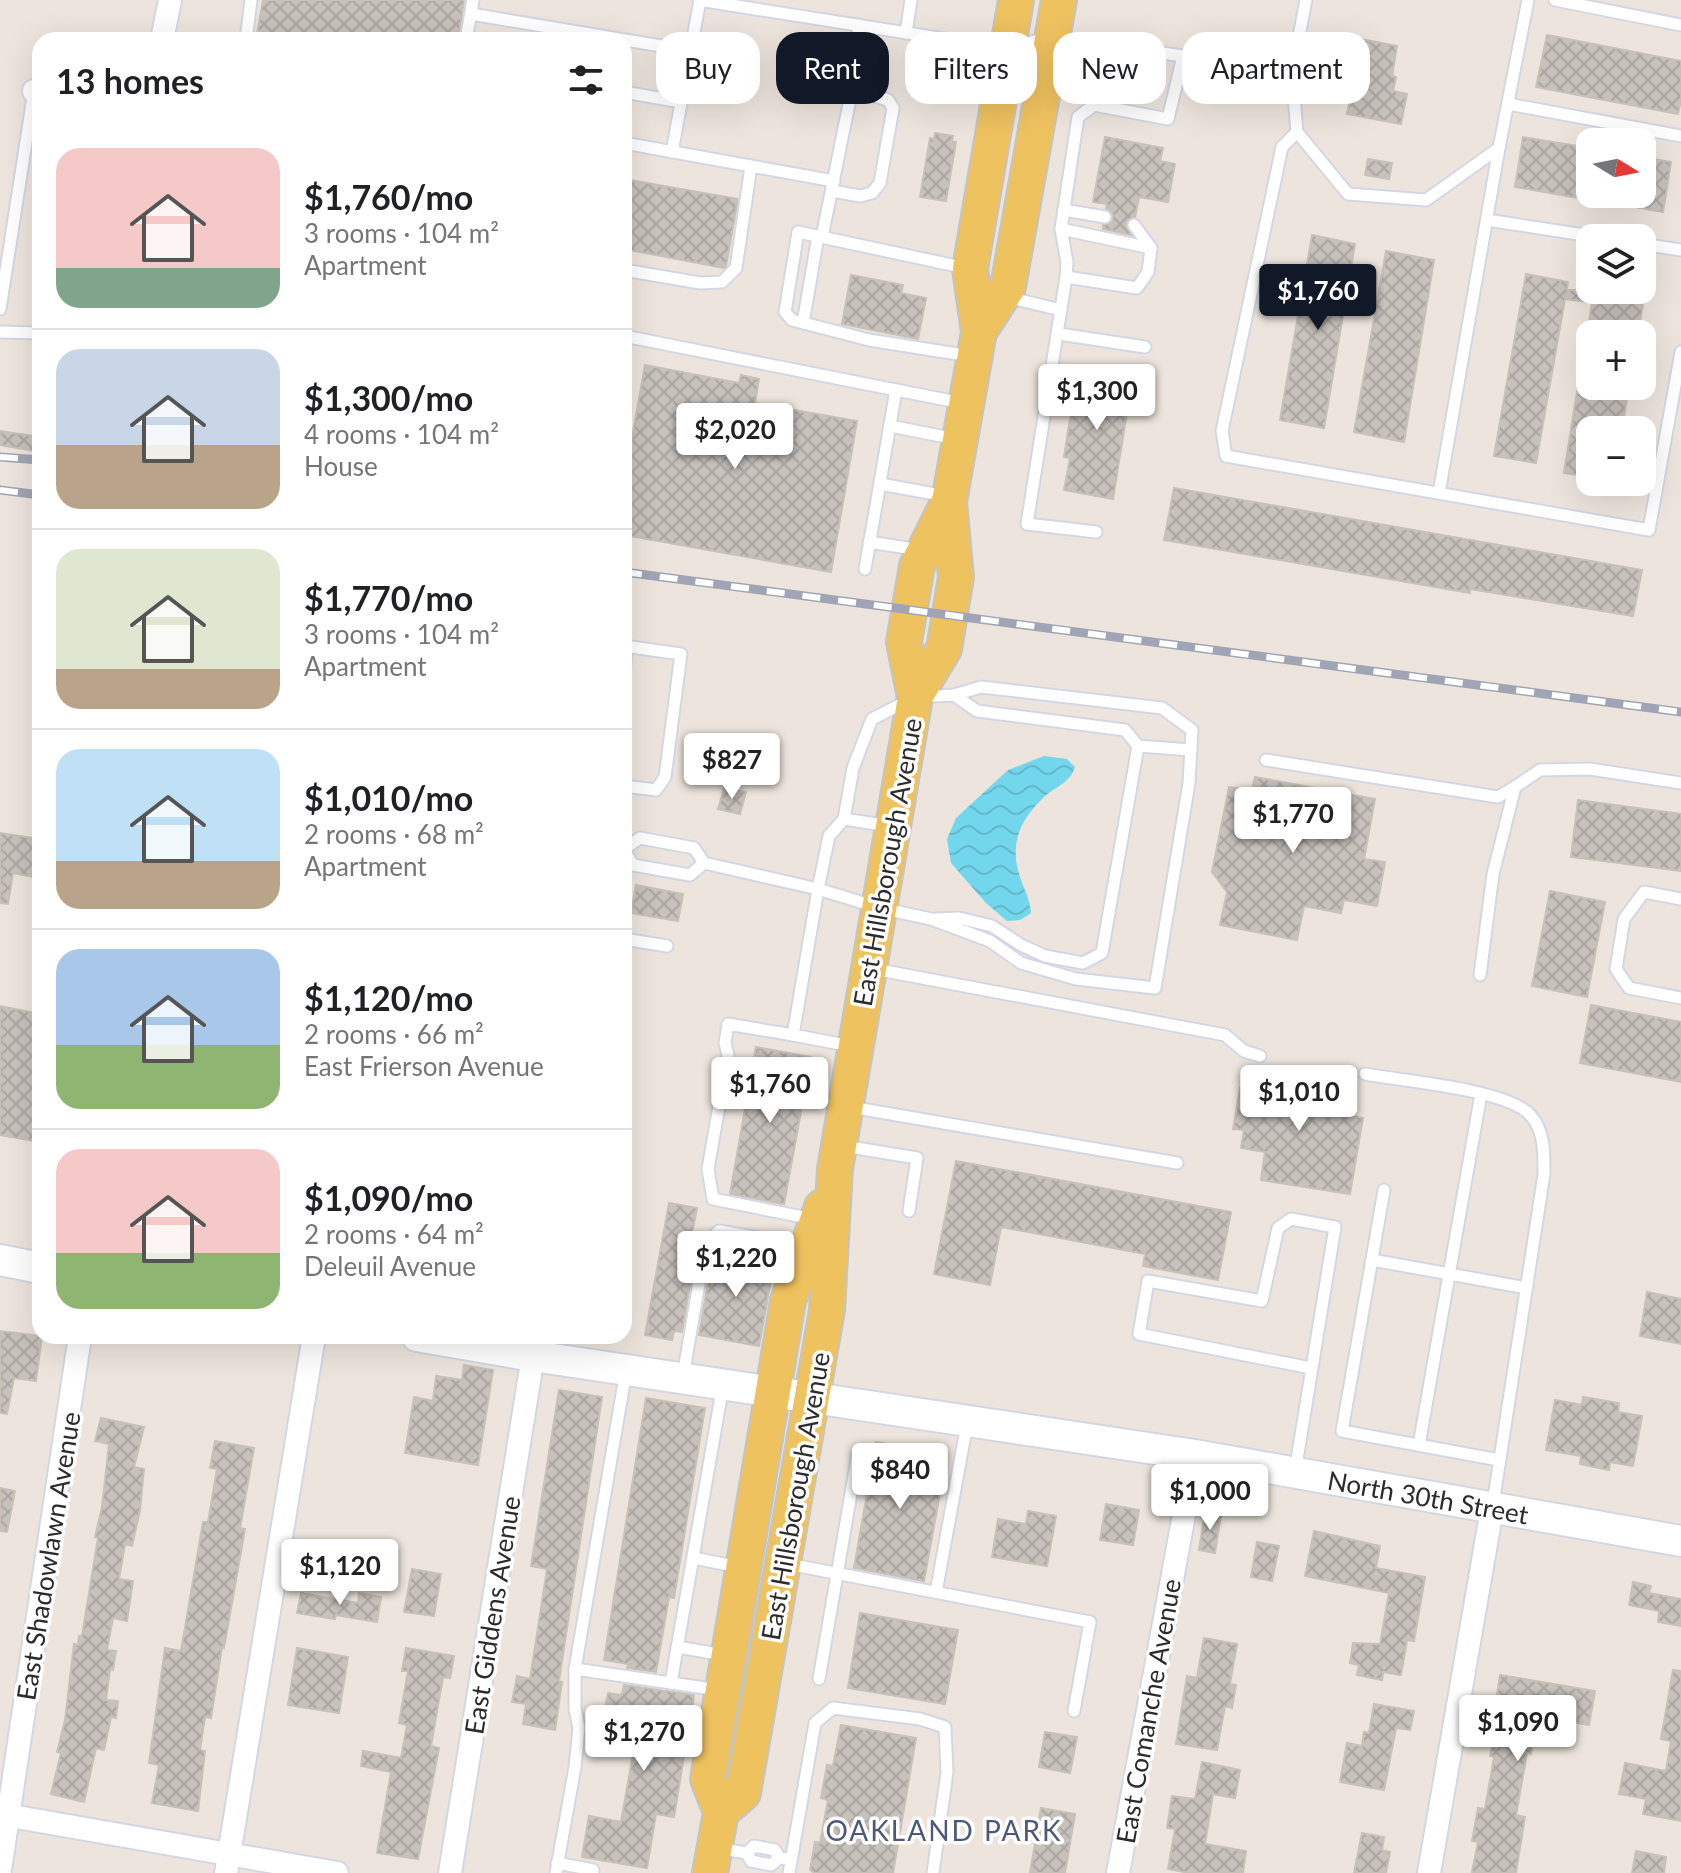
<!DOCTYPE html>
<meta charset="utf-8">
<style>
:root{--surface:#fff;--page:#f6f6f6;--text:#202124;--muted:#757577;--line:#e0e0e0;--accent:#111827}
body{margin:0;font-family:Lato,sans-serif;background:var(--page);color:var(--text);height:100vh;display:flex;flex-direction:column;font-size:30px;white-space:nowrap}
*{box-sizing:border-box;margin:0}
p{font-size:26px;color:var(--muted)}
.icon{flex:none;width:44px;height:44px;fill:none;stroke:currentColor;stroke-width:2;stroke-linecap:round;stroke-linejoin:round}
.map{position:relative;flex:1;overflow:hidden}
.details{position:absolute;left:32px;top:32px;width:600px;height:1312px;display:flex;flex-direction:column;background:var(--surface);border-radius:24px;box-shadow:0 8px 32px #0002}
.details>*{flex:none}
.banner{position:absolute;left:656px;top:32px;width:760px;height:72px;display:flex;gap:16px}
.needle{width:52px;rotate:100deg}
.controls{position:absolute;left:1576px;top:128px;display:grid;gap:16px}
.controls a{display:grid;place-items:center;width:80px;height:80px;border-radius:16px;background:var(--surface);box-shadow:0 8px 32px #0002;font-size:40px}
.price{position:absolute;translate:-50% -68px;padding:0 18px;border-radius:8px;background:#fff;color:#222;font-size:26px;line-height:52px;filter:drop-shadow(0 2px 4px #0008)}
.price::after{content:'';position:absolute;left:50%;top:48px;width:24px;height:18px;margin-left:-12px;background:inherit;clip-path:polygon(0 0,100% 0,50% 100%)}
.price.active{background:var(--accent);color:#fff}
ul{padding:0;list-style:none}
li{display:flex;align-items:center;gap:24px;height:200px;padding:0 24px}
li+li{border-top:2px solid var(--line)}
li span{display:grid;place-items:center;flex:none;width:224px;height:160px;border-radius:24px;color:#555}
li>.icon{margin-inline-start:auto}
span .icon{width:96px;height:96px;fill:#fffc;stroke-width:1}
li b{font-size:34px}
h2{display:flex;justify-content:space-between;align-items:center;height:96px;padding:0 24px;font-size:34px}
.tag{padding:0 28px;border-radius:24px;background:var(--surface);box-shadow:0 8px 32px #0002;font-size:28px;line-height:72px}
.tag.active{background:var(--accent);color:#fff}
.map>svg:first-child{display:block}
</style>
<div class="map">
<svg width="1681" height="1873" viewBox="0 0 1681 1873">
<defs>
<pattern id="water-waves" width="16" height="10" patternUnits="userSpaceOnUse" patternTransform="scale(2)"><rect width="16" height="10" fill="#72d6ed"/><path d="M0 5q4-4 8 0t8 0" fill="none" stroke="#63b8cb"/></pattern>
<pattern id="building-cross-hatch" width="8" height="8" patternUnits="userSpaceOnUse" patternTransform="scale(2)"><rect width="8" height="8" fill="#c8c2bd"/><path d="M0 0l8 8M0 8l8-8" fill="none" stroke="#aca7a3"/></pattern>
</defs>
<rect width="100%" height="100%" fill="#ede5dd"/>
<!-- water -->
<path fill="url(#water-waves)" d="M1044,756l23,3 8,8c-6,17 -19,19 -31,30 -24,23 -35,46 -24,80 4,13 10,21 11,36l-11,7 -13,1 -21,-18 -35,-40 -4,-24 9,-21 52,-48z"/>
<!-- building -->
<g fill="url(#building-cross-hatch)" stroke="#c8c1b7" stroke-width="2">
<path d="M263,0h201l-6,40h-185l1,-3 -17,-3z"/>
<path d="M1547,35l134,26v39l-3,14 -142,-27z"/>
<path d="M1361,39l36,7 -5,30 4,1 -3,14 14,3 -6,30 -54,-10 3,-15 -14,-3 9,-45 13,3z"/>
<path d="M935,133l18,3 -1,6h4l-10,59 -26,-4 10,-59 4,1z"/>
<path d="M1105,137l58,11 -3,13 15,3 -7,38 -29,-5 -4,20 -9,5 5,13 -28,-6v-4l9,-3 1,-7 -7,-6 1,-5 -14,-2z"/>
<path d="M1523,137l67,11v52l-75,-13z"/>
<path d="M1642,157l29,5 -8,50 -57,-10 1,-8h35z"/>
<path d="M1368,159l24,4 -3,16 -24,-4z"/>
<path d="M624,179l114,20 -12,67 -2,2 -100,-19z"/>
<path d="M1312,235l43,9 -31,184 -44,-8z"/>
<path d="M1386,251l48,9 -30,182 -50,-10z"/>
<path d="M1526,274l42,8 -1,8h34l43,8 -6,36h-51l5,-31 -27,-4 -29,164 -42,-7z"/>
<path d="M851,275l52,10 -2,8 25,5 -8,41 -76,-15z"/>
<path d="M645,365l94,18 2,-8 18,4 -4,24 102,18 -26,151 -207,-37v-52z"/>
<path d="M1086,367l47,8 -20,124 -49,-9 6,-32 -6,-1 12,-76 7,1z"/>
<path d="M1578,386h51l-7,44h-32v47l-26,-4z"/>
<path d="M0,431l40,6v15l-40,-7z"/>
<path d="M1174,488l468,82 -9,46 -163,-27v4l-306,-53z"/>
<path d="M1255,777l120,22 -11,60 21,3 -8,44 -33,-6 -3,13 -37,-7 -7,34 -77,-15 7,-33 -15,-20 17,-85 23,3z"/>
<path d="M724,788l22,4 -6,22 -22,-5z"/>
<path d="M1578,800l103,14v57l-110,-14z"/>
<path d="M0,833l40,6v39l-27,-5 -5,31 -8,-1z"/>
<path d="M636,885l47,9 -5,27 -47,-8z"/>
<path d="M1550,891l55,11 -18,95 -55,-11z"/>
<path d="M1591,1005l90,17v60l-101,-19z"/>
<path d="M0,1006l40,8v128l-40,-7z"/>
<path d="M756,1047l55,10 -27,147 -54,-10z"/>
<path d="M1255,1072l76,12 -4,27 36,7 -13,76 -89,-14 4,-28 -24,-4 3,-18 -11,-1 7,-41 12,2z"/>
<path d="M956,1161l275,51 -13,68 -75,-14 2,-12 -144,-27 -11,58 -56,-11z"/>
<path d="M669,1203l28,5 -8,41 7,1 -14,82 -8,-1 -2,9 -27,-5z"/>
<path d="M713,1253l61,11 -15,82 -60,-11z"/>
<path d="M1647,1292l34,7v45l-41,-8z"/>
<path d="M0,1331l42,5 -6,45 -22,-3 -7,36 -7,-1z"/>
<path d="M464,1365l29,5 -15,95 -73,-12 9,-56 19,4 3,-25 26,4z"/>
<path d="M559,1390l43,7 -43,284 3,1 -7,48 -32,-6 3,-20 -14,-2 5,-26 13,3 17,-110 -16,-3z"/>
<path d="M1583,1397l36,6 -1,9 24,4 -9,50 -23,-4 -1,8 -29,-6 1,-8 -35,-6 9,-50 27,5z"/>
<path d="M646,1398l59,10 -31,190 -5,-1 -13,75 -29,-4 1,-4 -24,-4z"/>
<path d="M101,1418l43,9 -10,40 10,2 -4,41 -8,36 -7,-2 -6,35 14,2 -6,40 -14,-3 -6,32 9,1 -3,19 -3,-1 -4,31 12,1 -2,17 -5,-1 -7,33 -8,-2 -12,54 -33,-8 10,-41 -4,-1 8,-32 9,-76 4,1 1,-9h3l16,-98 -3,-1 7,-30 7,-63 -14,-3z"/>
<path d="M215,1441l39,7 -14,80 5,1 -21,119 -2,-1 -11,71 -6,-1 -5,33 5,1 -7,60 -46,-8 7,-38 -10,-2 16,-115 16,3 22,-129h5l9,-53 -7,-1z"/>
<path d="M876,1442l71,13 -23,126 -70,-13z"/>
<path d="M0,1488l15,3 -8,41 -7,-1z"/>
<path d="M1106,1504l33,6 -6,35 -33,-5z"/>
<path d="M1028,1511l28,5 -9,50 -55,-9 6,-38 28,5z"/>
<path d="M1205,1512l16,2 -6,39 -16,-3z"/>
<path d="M1314,1531l66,15 -4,22 49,9 -11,64 -7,-1 -6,35 -18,-3 -1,8 -25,-5 2,-10 -9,-2 3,-20 27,1 9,-51 -84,-17z"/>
<path d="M1257,1542l22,4 -7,35 -21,-4z"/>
<path d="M412,1569l29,5 -7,42 -30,-4z"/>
<path d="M1633,1582l18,4 -2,7 32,6v27l-23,-4 1,-11 -30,-6z"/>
<path d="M301,1593l57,10 1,-10 22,4 -4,25 -41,-7 -1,4 -38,-6z"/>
<path d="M860,1613l98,17 -13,74 -97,-16z"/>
<path d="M1204,1638l33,6 -7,40 6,1 -4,23 -7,-2 -8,44 -41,-6 11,-68 10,2z"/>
<path d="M297,1648l51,9 -9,56 -51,-8z"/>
<path d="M406,1648l48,8 -4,22 -7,-1 -12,69 8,2 -21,111 -41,-6 14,-81 -30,-6 2,-15 38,7 6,-33 -8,-2 9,-52h-6z"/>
<path d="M1673,1670l8,1v150l-38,-7 3,-15 -27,-5 6,-31 41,8 5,-30 -10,-2z"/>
<path d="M1500,1675l95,16 -6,34 -51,-9 -7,38 -4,-1 -11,62 9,2 -9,56h-35l-9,-1 6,-30 -6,-1 6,-33 7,1 9,-52 -4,-1 9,-46 -4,-1z"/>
<path d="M624,1685l70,10 -20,122 -18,-3 -9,54 -65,-11 7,-41 32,6 17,-97 -35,-6 5,-26 14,2z"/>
<path d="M1374,1704l40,7 -4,19 -14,-2 -12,62 -44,-8 7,-39 15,3 2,-14 5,1z"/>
<path d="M841,1725l75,13 -23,135h-78l-5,-3 5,-28 5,1 8,-43 -7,-2 6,-33 6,1z"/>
<path d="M1045,1732l32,5 -7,36 -31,-6z"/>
<path d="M1202,1762l38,8 -5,28 -22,-4 -8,50 41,7 -3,22h-54l-21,-4 7,-40 -8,-1 5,-32 23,3z"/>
<path d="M1041,1808l34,6 -10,59h-35z"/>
<path d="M1362,1833l22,4 -2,13 8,2 -4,21h-32z"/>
<path d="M1636,1851l30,6 -2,16h-32z"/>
</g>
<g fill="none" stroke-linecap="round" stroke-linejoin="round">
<defs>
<g id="lane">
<path d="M699,0l309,49 44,-13 240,37 5,59 51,62 78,6 73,-52 29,-148"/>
<path d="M1555,0l126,25"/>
<path d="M471,14l220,37"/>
<path d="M906,33l5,-33"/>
<path d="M246,40l5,-40"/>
<path d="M466,40l7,-40"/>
<path d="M1292,73l14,-73"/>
<path d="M624,92l57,10"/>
<path d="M1508,104l173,32"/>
<path d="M1297,132l-15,15 -60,284 4,25 423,74 32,-178"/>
<path d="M624,143l210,38"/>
<path d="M672,152l28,-152"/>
<path d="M832,191l28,5 12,-3 8,-10 13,-75 -5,-8 -36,-11"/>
<path d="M1064,210l41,7"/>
<path d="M1487,220l117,18"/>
<path d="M1061,229l90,19"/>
<path d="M822,237l30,-148 7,-64"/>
<path d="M1642,244l39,6"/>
<path d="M966,268l-168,-36 -13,80 7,8 77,20 101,16"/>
<path d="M624,270l76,13 22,-1 14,-14 15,-102"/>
<path d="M1066,277l71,11 11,-16 3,-24 -17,-23"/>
<path d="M1007,297l54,13"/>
<path d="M0,309l34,-218"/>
<path d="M803,323l15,-87"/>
<path d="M0,332l40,1"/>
<path d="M1059,334l86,13"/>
<path d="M624,336l338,67"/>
<path d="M890,426l66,13"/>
<path d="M880,484l66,12"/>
<path d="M1439,493l60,-345"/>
<path d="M1096,532l-69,-8 39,-247 1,-15 -6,-33 17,-112 16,-12 74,14 15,-63"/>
<path d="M869,542l51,8"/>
<path d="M865,569l31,-179"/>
<path d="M624,646l57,8 -16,123 -9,13 -32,-4"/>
<path d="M624,672l3,-25"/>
<path d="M1138,746l53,4"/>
<path d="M1266,760l232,37 17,-10"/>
<path d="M844,819l-15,17 -11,53 62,19 51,11 59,22 31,22 55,16 79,9 34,-205 3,-53 -30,-22 -181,-21 -27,8 -39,2 -43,22 -19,49 -9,51 45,7"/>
<path d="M624,849l16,-11 54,10 10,15 114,26 -25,146 58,11"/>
<path d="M624,850l9,15 57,10 14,-12"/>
<path d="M1681,899l-37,-7 -20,27 -8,50 13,19 52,10"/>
<path d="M936,919l23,-1 33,8 29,19 24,11 38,7 19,-10 36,-207 -13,-16 -148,-19 -23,-16"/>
<path d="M624,939l43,7"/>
<path d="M874,969l351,66 19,16 16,5"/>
<path d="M1480,975l13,-101 22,-87 25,-17 50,-1 91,14"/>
<path d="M793,1035l-65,-11 -3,19 3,12 -20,114 5,30 100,20"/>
<path d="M1365,1074c37,7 144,15 166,42 14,16 13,38 13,58l-51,330"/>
<path d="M850,1107l327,56"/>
<path d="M844,1146l73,12 -8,53"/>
<path d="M1384,1190l-42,241 157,29"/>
<path d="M1372,1260l155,28"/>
<path d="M683,1376l23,-133 13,-12 84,14"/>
<path d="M1419,1445l62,-351"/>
<path d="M1295,1472l40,-245 -44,-8 -13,9 -16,73 -114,-20 -9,53 172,34"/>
<path d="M693,1558l46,9"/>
<path d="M788,1564l302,58 -16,89"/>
<path d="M936,1592l31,-168"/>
<path d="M677,1647l47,8"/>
<path d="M575,1669l96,14"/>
<path d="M819,1679l39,-226"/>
<path d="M719,1690l-48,-7 52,-298"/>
<path d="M716,1848l31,5"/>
<path d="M779,1858l-4,-8 -21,-4 -7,7 4,8 20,4 8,-7 12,1"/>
<path d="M557,1863l36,7v3"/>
<path d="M556,1873l19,-106 4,-39 -4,-19v-40l51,-298"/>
<path d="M789,1873l26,-150 18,-15 87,11 25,8 2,45 -14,101"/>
</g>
<g id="street">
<path d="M162,40l8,-40"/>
<path d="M34,91l6,1"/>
<path d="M0,1814l337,59"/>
<path d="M0,1870l80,-534"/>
<path d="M226,1873l88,-537"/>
<path d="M450,1873l83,-517"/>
<path d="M1118,1873l77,-418"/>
<path d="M1429,1873l63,-364"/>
</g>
<g id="secondary">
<path d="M0,1260l40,8"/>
<path d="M417,1336l116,20 662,99 486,86"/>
</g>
<g id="primary">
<path d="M979,332l29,-45 51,-287"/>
<path d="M915,697l-11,-55 13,-76 31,-63"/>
<path d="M721,1812l22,-19 84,-483 8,-141 80,-472 29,-48 12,-72 -7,-75 30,-170 -9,-63 46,-269"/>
<path d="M710,1873l11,-61 -13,-33 80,-478 34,-94"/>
</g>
</defs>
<!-- lane casing -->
<use href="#lane" stroke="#d3d7e3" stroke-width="15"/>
<!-- street casing -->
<use href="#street" stroke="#d3d7e3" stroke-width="26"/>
<!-- secondary casing -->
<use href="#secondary" stroke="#d3d7e3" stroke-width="34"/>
<!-- primary casing -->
<use href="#primary" stroke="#c4c4c4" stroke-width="38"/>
<!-- lane -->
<use href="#lane" stroke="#fff" stroke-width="11"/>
<!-- street -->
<use href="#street" stroke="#fff" stroke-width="22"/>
<!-- secondary -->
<use href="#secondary" stroke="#fff" stroke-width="30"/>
<!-- primary -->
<use href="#primary" stroke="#efc260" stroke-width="34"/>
<defs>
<g id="rail">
<path d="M0,457l40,3"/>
<path d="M0,490l40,5"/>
<path d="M624,572l1057,140"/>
</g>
</defs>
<!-- rail casing -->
<use href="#rail" stroke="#a0a5b5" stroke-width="9"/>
<!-- rail -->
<use href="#rail" stroke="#fff" stroke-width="6" stroke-dasharray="18" stroke-linecap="butt"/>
</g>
<g text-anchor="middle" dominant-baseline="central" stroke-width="7" stroke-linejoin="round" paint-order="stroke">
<!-- street labels -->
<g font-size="26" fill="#2b2b2b" stroke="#fff">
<text transform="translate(887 862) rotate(-80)">East Hillsborough Avenue</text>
<text transform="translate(795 1496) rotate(-80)">East Hillsborough Avenue</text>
<text transform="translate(1428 1497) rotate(10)">North 30th Street</text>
<text transform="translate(48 1556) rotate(-81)">East Shadowlawn Avenue</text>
<text transform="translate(492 1615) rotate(-81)">East Giddens Avenue</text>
<text transform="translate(1148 1711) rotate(-80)">East Comanche Avenue</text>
</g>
<!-- neighbourhood labels -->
<g font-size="28" letter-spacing="2" fill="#4c587b" stroke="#fff">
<text x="944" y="1830">OAKLAND PARK</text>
</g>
</g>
</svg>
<div class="controls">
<a><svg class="needle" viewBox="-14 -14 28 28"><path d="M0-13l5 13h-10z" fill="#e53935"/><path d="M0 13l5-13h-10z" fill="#757577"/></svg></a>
<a><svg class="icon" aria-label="layers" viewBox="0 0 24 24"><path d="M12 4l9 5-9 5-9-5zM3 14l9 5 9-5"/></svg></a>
<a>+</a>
<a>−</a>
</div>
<b class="price active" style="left:1318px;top:332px">$1,760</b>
<b class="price" style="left:1097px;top:432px">$1,300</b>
<b class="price" style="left:735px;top:471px">$2,020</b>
<b class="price" style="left:732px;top:801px">$827</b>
<b class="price" style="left:1293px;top:855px">$1,770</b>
<b class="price" style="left:770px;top:1125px">$1,760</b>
<b class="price" style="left:1299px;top:1133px">$1,010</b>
<b class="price" style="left:736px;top:1299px">$1,220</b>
<b class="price" style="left:900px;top:1511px">$840</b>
<b class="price" style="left:1210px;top:1532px">$1,000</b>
<b class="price" style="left:340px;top:1607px">$1,120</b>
<b class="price" style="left:1518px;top:1763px">$1,090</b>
<b class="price" style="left:644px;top:1773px">$1,270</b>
<div class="banner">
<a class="tag">Buy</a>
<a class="tag active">Rent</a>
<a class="tag">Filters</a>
<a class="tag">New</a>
<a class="tag">Apartment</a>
</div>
<section class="details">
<h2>13 homes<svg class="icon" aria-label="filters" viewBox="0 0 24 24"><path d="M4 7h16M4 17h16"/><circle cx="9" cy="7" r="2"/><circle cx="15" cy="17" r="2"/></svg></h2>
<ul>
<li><span style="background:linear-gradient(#f6c9c9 75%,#7fa58c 0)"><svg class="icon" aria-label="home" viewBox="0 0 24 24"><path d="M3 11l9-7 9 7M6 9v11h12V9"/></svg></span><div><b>$1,760/mo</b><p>3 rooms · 104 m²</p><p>Apartment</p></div></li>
<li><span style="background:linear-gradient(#c9d6e8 60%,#b9a48a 0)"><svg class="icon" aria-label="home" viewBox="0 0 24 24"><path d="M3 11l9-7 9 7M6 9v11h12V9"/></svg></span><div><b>$1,300/mo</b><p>4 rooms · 104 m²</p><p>House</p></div></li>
<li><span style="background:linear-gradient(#dfe7d0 75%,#b9a48a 0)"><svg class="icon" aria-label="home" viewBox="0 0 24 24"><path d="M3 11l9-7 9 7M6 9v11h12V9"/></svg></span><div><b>$1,770/mo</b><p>3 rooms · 104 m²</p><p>Apartment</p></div></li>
<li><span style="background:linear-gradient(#bfe0f5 70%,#b9a48a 0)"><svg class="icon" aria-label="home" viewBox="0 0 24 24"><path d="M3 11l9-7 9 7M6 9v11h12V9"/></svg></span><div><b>$1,010/mo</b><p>2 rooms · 68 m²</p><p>Apartment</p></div></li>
<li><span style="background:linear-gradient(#a9c7e8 60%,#8fb573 0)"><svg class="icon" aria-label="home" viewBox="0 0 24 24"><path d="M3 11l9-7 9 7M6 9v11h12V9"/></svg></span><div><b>$1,120/mo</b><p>2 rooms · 66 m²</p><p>East Frierson Avenue</p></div></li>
<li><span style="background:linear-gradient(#f6c9c9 65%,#8fb573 0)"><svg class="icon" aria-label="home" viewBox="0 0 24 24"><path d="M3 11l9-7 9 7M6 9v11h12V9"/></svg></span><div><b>$1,090/mo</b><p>2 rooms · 64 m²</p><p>Deleuil Avenue</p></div></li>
</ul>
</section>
</div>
